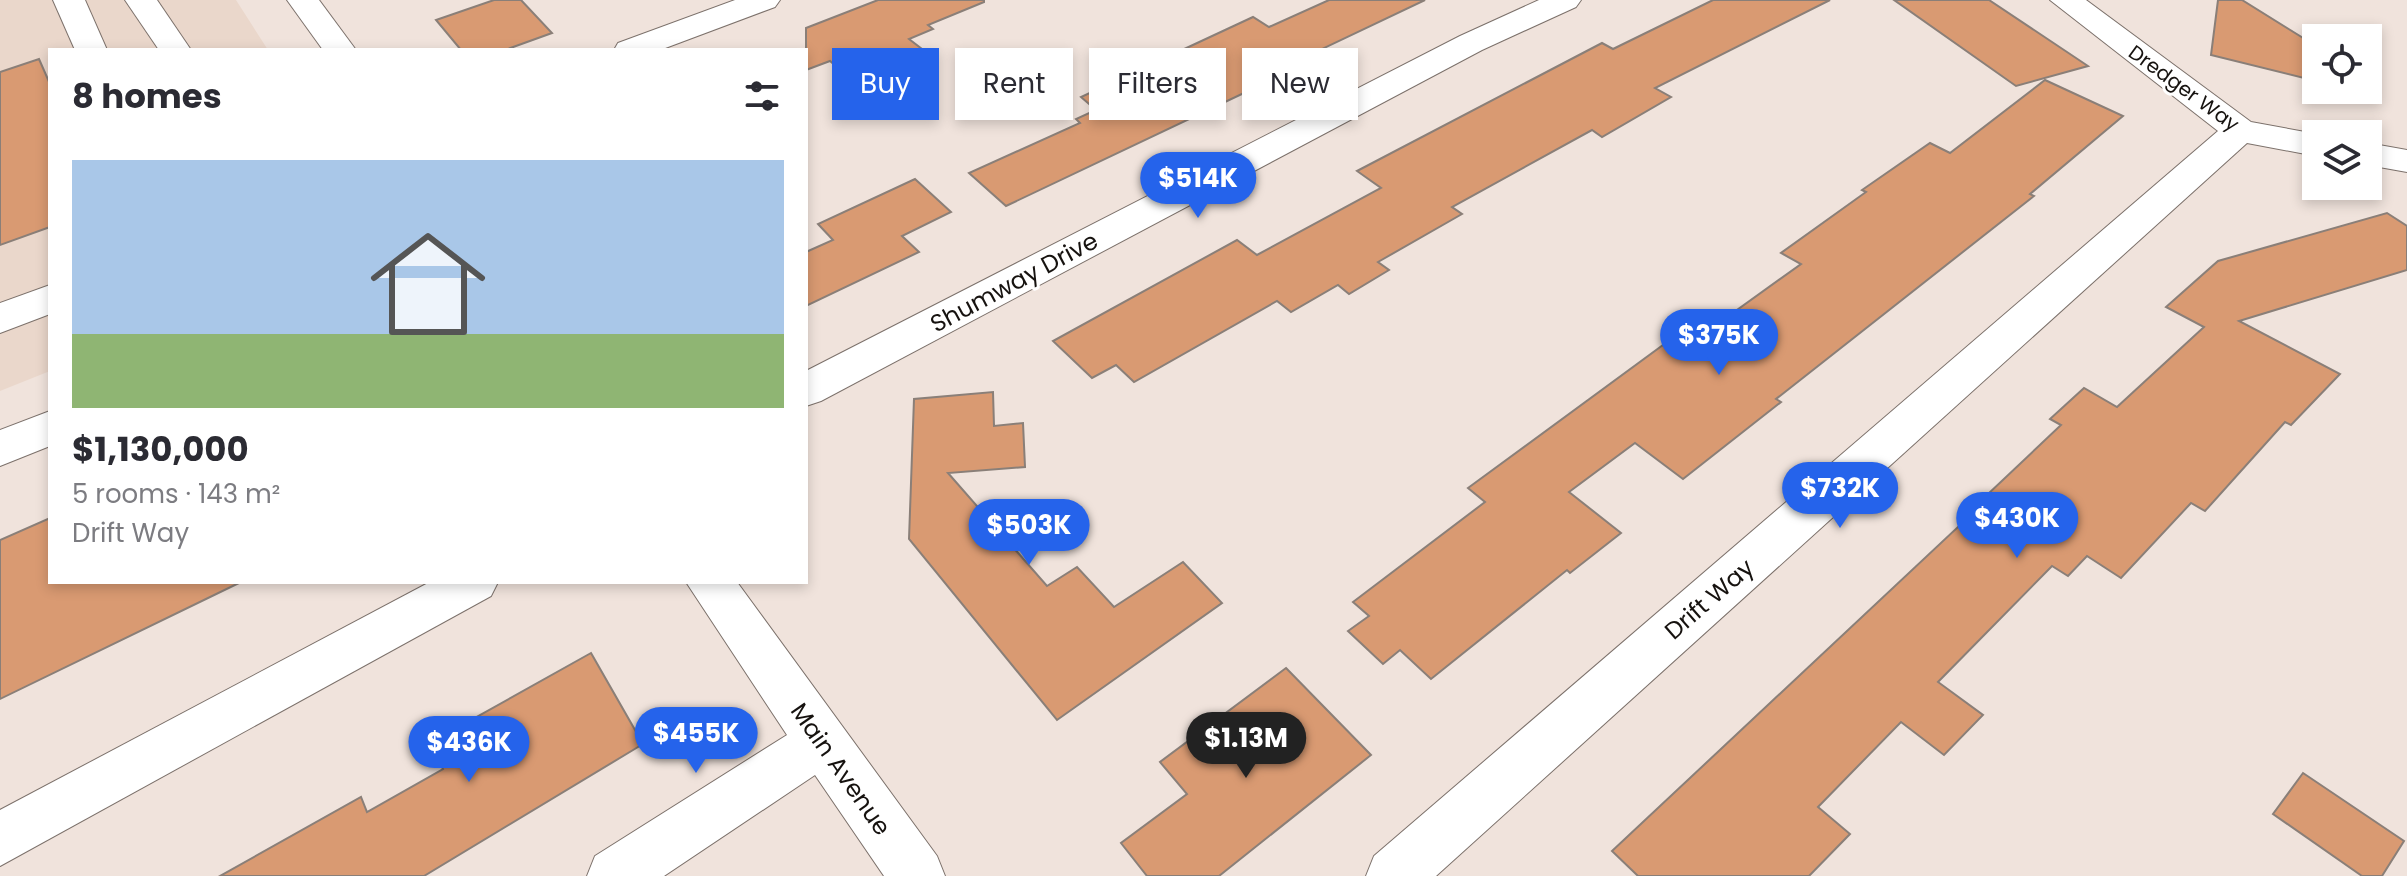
<!DOCTYPE html>
<meta charset="utf-8">
<style>
:root{--surface:#fff;--page:#f7f7f7;--text:#2b2b33;--muted:#7c7c81;--line:#e1e1e2;--accent:#2563eb}
body{margin:0;font-family:Poppins,sans-serif;background:var(--page);color:var(--text);height:100vh;display:flex;flex-direction:column;font-size:30px;white-space:nowrap}
*{box-sizing:border-box;margin:0}
p{font-size:26px;color:var(--muted)}
.icon{flex:none;width:44px;height:44px;fill:none;stroke:currentColor;stroke-width:2;stroke-linecap:round;stroke-linejoin:round}
.map{position:relative;flex:1;overflow:hidden}
.panel{position:absolute;left:48px;top:48px;width:760px;height:536px;display:flex;flex-direction:column;background:var(--surface);border-radius:0px;box-shadow:0 4px 12px #0003}
.panel>*{flex:none}
.hud{position:absolute;left:832px;top:48px;width:760px;height:72px;display:flex;gap:16px}
.tools{position:absolute;left:2302px;top:24px;display:grid;gap:16px}
.tools a{display:grid;place-items:center;width:80px;height:80px;border-radius:0px;background:var(--surface);box-shadow:0 4px 12px #0003;font-size:40px}
.price{position:absolute;translate:-50% -68px;padding:0 18px;border-radius:28px;background:var(--accent);color:#fff;font-size:26px;line-height:52px;filter:drop-shadow(0 2px 4px #0008)}
.price::after{content:'';position:absolute;left:50%;top:48px;width:24px;height:18px;margin-left:-12px;background:inherit;clip-path:polygon(0 0,100% 0,50% 100%)}
.price.on{background:#222;color:#fff}
ul{padding:0;list-style:none}
li{display:grid;align-content:center;gap:16px;height:424px;padding:0 24px}
li+li{border-top:2px solid var(--line)}
li span{display:grid;place-items:center;height:248px;border-radius:0px;color:#555}
li>.icon{margin-inline-start:auto}
span .icon{width:144px;height:144px;fill:#fffc;stroke-width:1}
li b{font-size:34px}
h2{display:flex;justify-content:space-between;align-items:center;height:96px;padding:0 24px;font-size:34px}
.tag{padding:0 28px;border-radius:0px;background:var(--surface);box-shadow:0 4px 12px #0003;font-size:28px;line-height:72px}
.tag.on{background:var(--accent);color:#fff}
.map>svg:first-child{display:block}
</style>
<div class="map">
<svg width="2407" height="876" viewBox="0 0 2407 876">
<rect width="100%" height="100%" fill="#f0e3dc"/>
<!-- built -->
<path fill="#ead7cb" d="M0,0h236l32,50h-218v321l-50,20z"/>
<!-- building -->
<g fill="#d99a72" stroke="#8a7f78" stroke-width="2">
<path d="M494,0h27l31,33 -47,17h-44l-25,-30z"/>
<path d="M878,0h106v2l-56,23 5,4 -24,10 13,10 -71,30 -21,-18 -24,9v-42z"/>
<path d="M1329,0h96l-166,79 6,4 -259,123 -37,-33 111,-50 -4,-4 20,-9 -15,-13 172,-80 16,10z"/>
<path d="M1713,0h117l-175,88 16,9 -69,40 -10,-7 -140,77 10,7 -84,48 11,8 -40,24 -11,-9 -47,27 -14,-11 -143,81 -18,-17 -24,13 -39,-37 184,-101 20,15 124,-67 -24,-17 245,-128 11,6z"/>
<path d="M1894,0h95l99,66 -72,20z"/>
<path d="M2218,0h24l74,46v35l-105,-26z"/>
<path d="M39,59l11,25v143l-50,18v-173z"/>
<path d="M2045,80l78,36 -93,78 4,2 -258,203 5,3 -98,77 -48,-36 -66,49 52,41 -51,40 -3,-3 -136,109 -31,-29 -17,14 -35,-33 21,-15 -16,-14 132,-100 -17,-14 210,-154 13,9 110,-79 -20,-11 85,-61 -4,-2 68,-47 20,10z"/>
<path d="M915,179l36,33 -49,24 17,16 -113,54v-54l27,-12 -15,-16z"/>
<path d="M2387,213l20,13v44l-168,51 101,53 -49,51 -6,-3 -80,89 -14,-8 -70,75 -34,-22 -19,20 -16,-10 -114,116 45,33 -39,40 -43,-33 -83,85 32,27 -41,42h-171l-26,-25 361,-338 -3,-2 91,-86 -11,-6 34,-31 33,19 87,-80 -38,-20 52,-46z"/>
<path d="M993,392l1,34 29,-3 2,44 -77,6 99,113 30,-19 37,40 69,-45 39,41 -165,117 -148,-181 5,-140z"/>
<path d="M50,518v64h191l-241,117v-159z"/>
<path d="M591,653l52,91 -219,132h-204l141,-79 6,15 76,-43 -13,-26z"/>
<path d="M1286,668l85,87 -152,121h-72l-26,-33 66,-49 -27,-32z"/>
<path d="M2303,773l101,68 -22,35h-20l-89,-62z"/>
</g>
<g fill="none" stroke-linecap="round" stroke-linejoin="round">
<defs>
<g id="minor">
<path d="M53,0h32l22,50h-32z"/>
<path d="M125,0h32l34,50h-32z"/>
<path d="M287,0h32l37,50h-33z"/>
<path d="M735,0h45l-5,7 -115,43h-46l4,-7z"/>
<path d="M1539,0h42l-5,7 -94,43 -661,351 -15,5v-35l654,-335z"/>
<path d="M2050,0h36l165,122 65,12v22l-69,-13 -811,733h-70l8,-20 844,-725z"/>
<path d="M2368,143l39,7v22l-39,-7z"/>
<path d="M50,285v29l-50,19v-30z"/>
<path d="M50,411v35l-50,20v-36z"/>
<path d="M430,582h68l-7,14 -491,270v-56z"/>
<path d="M686,582h51l200,274 8,20h-61l-69,-101 -151,101h-77l8,-20 192,-121z"/>
</g>
</defs>
<!-- minor casing -->
<use href="#minor" stroke="#7c716b" stroke-width="2"/>
<!-- minor -->
<use href="#minor" fill="#fff" fill-rule="evenodd"/>
</g>
<g text-anchor="middle" dominant-baseline="central" stroke-width="6" stroke-linejoin="round" paint-order="stroke">
<!-- far-street labels -->
<g font-size="20" fill="#16120f" stroke="#fff">
<text transform="translate(2184 88) rotate(36)">Dredger Way</text>
</g>
<!-- street labels -->
<g font-size="24" fill="#16120f" stroke="#fff">
<text transform="translate(1014 282) rotate(-28)">Shumway Drive</text>
<text transform="translate(1709 599) rotate(-41)">Drift Way</text>
<text transform="translate(841 769) rotate(55)">Main Avenue</text>
</g>
</g>
</svg>
<div class="tools">
<a><svg class="icon" aria-label="locate" viewBox="0 0 24 24"><circle cx="12" cy="12" r="6"/><path d="M12 2v4M12 18v4M2 12h4M18 12h4"/></svg></a>
<a><svg class="icon" aria-label="layers" viewBox="0 0 24 24"><path d="M12 4l9 5-9 5-9-5zM3 14l9 5 9-5"/></svg></a>
</div>
<b class="price" style="left:1198px;top:220px">$514K</b>
<b class="price" style="left:1719px;top:377px">$375K</b>
<b class="price" style="left:1840px;top:530px">$732K</b>
<b class="price" style="left:2017px;top:560px">$430K</b>
<b class="price" style="left:1029px;top:567px">$503K</b>
<b class="price" style="left:696px;top:775px">$455K</b>
<b class="price on" style="left:1246px;top:780px">$1.13M</b>
<b class="price" style="left:469px;top:784px">$436K</b>
<div class="hud">
<a class="tag on">Buy</a>
<a class="tag">Rent</a>
<a class="tag">Filters</a>
<a class="tag">New</a>
</div>
<section class="panel">
<h2>8 homes<svg class="icon" aria-label="filters" viewBox="0 0 24 24"><path d="M4 7h16M4 17h16"/><circle cx="9" cy="7" r="2"/><circle cx="15" cy="17" r="2"/></svg></h2>
<ul>
<li><span style="background:linear-gradient(#a9c7e8 70%,#8fb573 0)"><svg class="icon" aria-label="home" viewBox="0 0 24 24"><path d="M3 11l9-7 9 7M6 9v11h12V9"/></svg></span><div><b>$1,130,000</b><p>5 rooms · 143 m²</p><p>Drift Way</p></div></li>
</ul>
</section>
</div>
